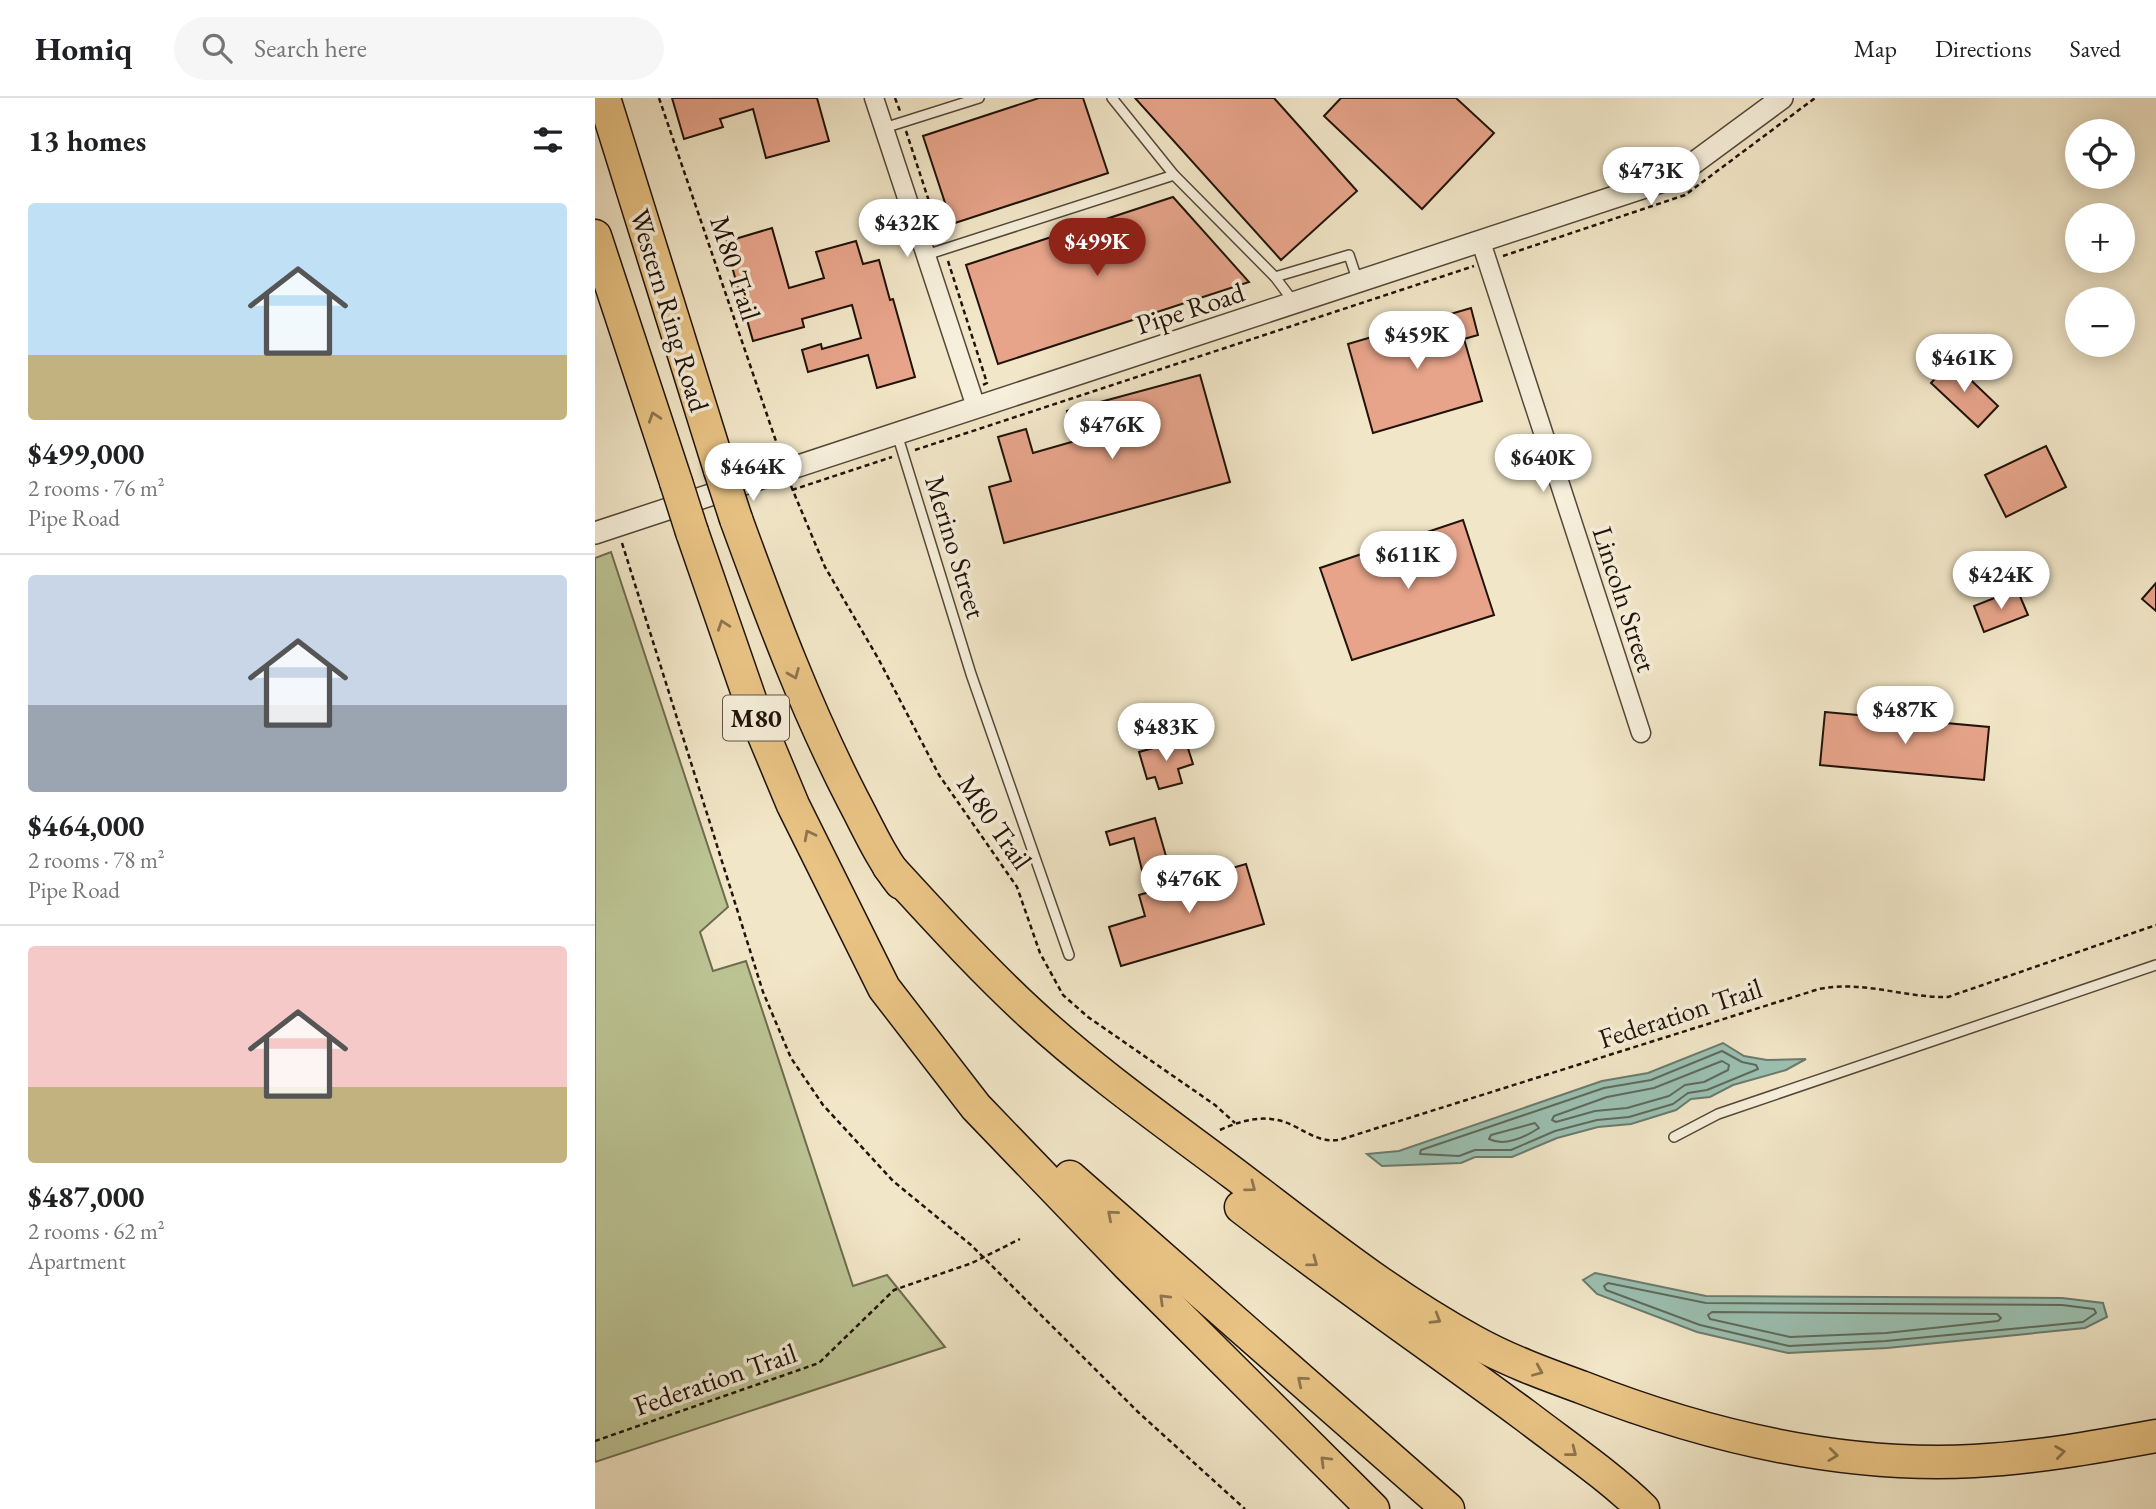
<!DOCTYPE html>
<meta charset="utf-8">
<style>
:root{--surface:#fff;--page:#f6f6f6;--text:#202124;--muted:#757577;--line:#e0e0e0;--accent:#8f2418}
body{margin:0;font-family:"EB Garamond",serif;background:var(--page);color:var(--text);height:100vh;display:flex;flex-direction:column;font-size:26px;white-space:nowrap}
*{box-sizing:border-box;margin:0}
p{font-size:23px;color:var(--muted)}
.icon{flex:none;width:38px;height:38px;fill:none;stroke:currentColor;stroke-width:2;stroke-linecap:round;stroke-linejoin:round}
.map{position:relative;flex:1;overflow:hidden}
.drawer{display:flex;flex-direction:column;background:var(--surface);width:595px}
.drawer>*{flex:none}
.fabs{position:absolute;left:1470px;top:21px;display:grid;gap:14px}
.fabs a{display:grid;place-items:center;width:70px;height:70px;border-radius:50%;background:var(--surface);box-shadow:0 4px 18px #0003;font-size:35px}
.price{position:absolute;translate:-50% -60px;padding:0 16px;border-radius:24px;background:#fff;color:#222;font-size:23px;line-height:46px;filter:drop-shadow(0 2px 4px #0008)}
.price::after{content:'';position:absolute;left:50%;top:42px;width:21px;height:16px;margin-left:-10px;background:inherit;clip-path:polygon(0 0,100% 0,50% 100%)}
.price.current{background:var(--accent);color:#fff}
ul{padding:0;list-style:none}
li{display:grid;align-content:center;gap:14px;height:371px;padding:0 28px}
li+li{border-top:2px solid var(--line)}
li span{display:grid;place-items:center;height:217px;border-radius:7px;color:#555}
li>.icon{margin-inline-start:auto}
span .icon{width:126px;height:126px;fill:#fffc;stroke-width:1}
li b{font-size:30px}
h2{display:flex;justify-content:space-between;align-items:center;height:84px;padding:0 28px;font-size:30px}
header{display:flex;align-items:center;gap:42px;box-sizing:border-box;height:98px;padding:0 35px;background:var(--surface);border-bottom:2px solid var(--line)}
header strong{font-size:33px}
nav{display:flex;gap:38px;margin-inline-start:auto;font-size:24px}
.search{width:490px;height:63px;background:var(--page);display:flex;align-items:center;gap:18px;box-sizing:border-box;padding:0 24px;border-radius:38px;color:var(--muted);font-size:26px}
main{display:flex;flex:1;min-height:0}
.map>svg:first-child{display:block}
</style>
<header>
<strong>Homiq</strong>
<div class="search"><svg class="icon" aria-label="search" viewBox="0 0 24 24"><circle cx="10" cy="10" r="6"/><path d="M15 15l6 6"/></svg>Search here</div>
<nav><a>Map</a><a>Directions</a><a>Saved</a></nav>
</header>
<main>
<section class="drawer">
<h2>13 homes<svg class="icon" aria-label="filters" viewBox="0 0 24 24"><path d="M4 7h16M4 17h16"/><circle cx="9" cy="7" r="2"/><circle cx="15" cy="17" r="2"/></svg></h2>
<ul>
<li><span style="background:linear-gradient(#bfe0f5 70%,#c2b280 0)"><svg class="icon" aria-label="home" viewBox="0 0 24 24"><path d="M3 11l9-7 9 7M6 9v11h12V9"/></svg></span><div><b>$499,000</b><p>2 rooms · 76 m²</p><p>Pipe Road</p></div></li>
<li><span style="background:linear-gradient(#c9d6e8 60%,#9aa5b1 0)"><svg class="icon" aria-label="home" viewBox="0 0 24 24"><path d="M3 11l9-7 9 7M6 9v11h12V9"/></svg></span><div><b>$464,000</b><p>2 rooms · 78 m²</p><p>Pipe Road</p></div></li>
<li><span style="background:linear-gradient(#f6c9c9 65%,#c2b280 0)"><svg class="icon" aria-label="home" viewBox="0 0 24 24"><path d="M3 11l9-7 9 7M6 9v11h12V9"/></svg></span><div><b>$487,000</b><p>2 rooms · 62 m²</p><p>Apartment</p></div></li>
</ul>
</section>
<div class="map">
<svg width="1561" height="1411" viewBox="0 0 1561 1411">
<rect width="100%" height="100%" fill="#f1e6c7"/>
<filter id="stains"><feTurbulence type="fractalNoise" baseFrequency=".00286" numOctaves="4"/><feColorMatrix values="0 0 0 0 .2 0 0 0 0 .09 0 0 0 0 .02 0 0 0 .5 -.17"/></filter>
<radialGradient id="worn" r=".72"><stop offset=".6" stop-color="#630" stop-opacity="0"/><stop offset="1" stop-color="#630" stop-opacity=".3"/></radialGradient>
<!-- green -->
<path fill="#bcc494" stroke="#6e6c4e" stroke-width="2" d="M16,454l117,355 -28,25 13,39 33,-10 107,325 34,-11 58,72 -350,115v-904z"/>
<!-- water -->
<g fill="#9bc0b1" stroke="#6a7b6e" stroke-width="2">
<path d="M1128,945l21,13 23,4 39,-1 -20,11 -53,15 -23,12 -19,2 -15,11 -45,14 -33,3 -41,11 -45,19h-37l-14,6 -79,3 -15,-12 32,-3 203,-70 46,-8z"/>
<path d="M1000,1175l111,23 356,2 41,5 4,14 -22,11 -198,20 -99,5 -91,-21 -100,-38 -14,-14z"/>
</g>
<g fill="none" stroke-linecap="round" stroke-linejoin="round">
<!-- shore -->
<g stroke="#5e6a5d" stroke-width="2">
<path d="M1127,953l20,11 14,3 2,4 -51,21 -19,3 -15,11 -44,13 -32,3 -42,11 -44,19h-36l-16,6 -39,-2 1,-4 183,-62 47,-8z"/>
<path d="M1127,963l7,4 -1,5 -24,12 -19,3 -16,11 -42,12 -32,3 -39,11 -4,-2 2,-4 53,-19 47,-9z"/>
<path d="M940,1025l4,5c-14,9 -34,19 -50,11l2,-4z"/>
<path d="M1013,1185l98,20 356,2 32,4 2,4 -13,9 -197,19 -97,5 -89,-21 -94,-35 -2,-4z"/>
<path d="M1117,1214l285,2 4,4 -3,3 -112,12 -96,4 -80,-18 -2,-4z"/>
</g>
</g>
<!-- building -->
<g fill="#e7a48a" stroke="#201309" stroke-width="2">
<path d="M77,0h145l12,43 -63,17 -13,-49 -33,10 3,8 -39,12z"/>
<path d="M444,0h44l25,75 -156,51 -29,-88z"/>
<path d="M540,0h139l83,93 -76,69z"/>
<path d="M746,0h115l38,35 -72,76 -98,-93z"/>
<path d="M578,99l76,85 -251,82 -32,-99z"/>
<path d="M177,130l17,60 35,-10 -8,-26 40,-11 7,23 16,-4 11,40 3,-1 22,78 -38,11 -9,-33 -60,17 -6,-22 19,-6 1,5 39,-11 -9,-33 -50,14 2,8 -51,14 -28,-99z"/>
<path d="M876,210l7,27 -14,4 18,62 -109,32 -25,-89z"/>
<path d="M1356,263l47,45 -20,21 -47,-44z"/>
<path d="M605,277l30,107 -226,61 -15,-56 22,-6 -13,-44 28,-8 7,24 42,-12 -8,-30z"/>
<path d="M1451,348l20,41 -60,30 -21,-42z"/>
<path d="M868,422l31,95 -142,45 -32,-92z"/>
<path d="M1561,485v28l-14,-12z"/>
<path d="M1422,491l11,26 -44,17 -10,-26z"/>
<path d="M1230,614l164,15 -5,53 -164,-15z"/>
<path d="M590,641l8,25 -15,5 4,14 -23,6 -4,-12 -8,2 -8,-27z"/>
<path d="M560,720l13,45 -26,7 -8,-32 -24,7 -4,-13z"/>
<path d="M651,766l18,60 -143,42 -12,-39 36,-11 -6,-21z"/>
</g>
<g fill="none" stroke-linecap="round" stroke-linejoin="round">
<defs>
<g id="service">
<path d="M517,0l62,77 101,102 74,-22 9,27"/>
<path d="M289,30l95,-30"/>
<path d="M331,157l248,-80"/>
<path d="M680,179l18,24"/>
<path d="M302,336l74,240 98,281"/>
<path d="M1079,1039l44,-23 438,-149"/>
</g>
<g id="minor">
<path d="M279,0l102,309"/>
<path d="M886,144l160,491"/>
</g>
<path id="tertiary" d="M0,435l1065,-351 27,-14 95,-70"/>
<g id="motorway">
<path d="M9,0l116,372"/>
<path d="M0,138l81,246"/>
<path d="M141,421c35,96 70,190 117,281 15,28 28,58 48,83"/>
<path d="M97,434l63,182 38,91 91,183 92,119 153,159 244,243"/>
<path d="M294,769c46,50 92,101 142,147 63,58 134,108 202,159 78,59 154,121 240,168 34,19 72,33 108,46 125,49 258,81 393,74 61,-3 122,-14 182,-25"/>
<path d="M475,1079l378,332"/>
<path d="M646,1109c93,72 190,139 285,209 39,30 82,59 117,93"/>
</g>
</defs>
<!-- service casing -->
<use href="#service" stroke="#544838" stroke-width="12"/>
<!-- minor casing -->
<use href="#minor" stroke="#544838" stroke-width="21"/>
<!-- tertiary casing -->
<use href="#tertiary" stroke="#544838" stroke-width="24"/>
<!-- motorway casing -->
<use href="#motorway" stroke="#201309" stroke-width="35"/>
<!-- path -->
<g stroke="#201309" stroke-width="2.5" stroke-dasharray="5 3.5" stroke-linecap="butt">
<path d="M64,0l121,355"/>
<path d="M300,0l5,13"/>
<path d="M311,33l35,107"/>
<path d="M908,158l182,-61 130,-97"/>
<path d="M353,163l39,122 -4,2"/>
<path d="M320,352l559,-184"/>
<path d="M196,388l34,81 54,93 60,115 78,112 23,66 23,42 25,22 127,88 20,18"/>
<path d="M197,392l100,-33"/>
<path d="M27,445l141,449 28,66 32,47 70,76 78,64 167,167 107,97"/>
<path d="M625,1032c24,-11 49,-17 74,-4 16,8 26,16 45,14l480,-151c43,-9 86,9 129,8l208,-72"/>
<path d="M0,1343l224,-78 75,-73 78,-27 48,-24"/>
</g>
<!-- service -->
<use href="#service" stroke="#f6efdb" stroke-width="9"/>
<!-- minor -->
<use href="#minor" stroke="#f6efdb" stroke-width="18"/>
<!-- tertiary -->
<use href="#tertiary" stroke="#f6efdb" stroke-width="21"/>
<!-- motorway -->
<use href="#motorway" stroke="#e8c384" stroke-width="32"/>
<defs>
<g id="motorway-bridge">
<path d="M125,372l16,49"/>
<path d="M81,384l16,50"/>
</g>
</defs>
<!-- motorway-bridge casing -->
<use href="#motorway-bridge" stroke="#201309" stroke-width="35" stroke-linecap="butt"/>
<!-- motorway-bridge -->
<use href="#motorway-bridge" stroke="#e8c384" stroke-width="32"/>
</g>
<!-- one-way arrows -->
<defs><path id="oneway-chevron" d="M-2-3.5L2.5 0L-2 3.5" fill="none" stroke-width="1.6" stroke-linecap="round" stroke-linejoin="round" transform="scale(1.75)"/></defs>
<g stroke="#8e744d">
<use href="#oneway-chevron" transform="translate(59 319) rotate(-108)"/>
<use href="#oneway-chevron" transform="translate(128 527) rotate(-109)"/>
<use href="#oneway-chevron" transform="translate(199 576) rotate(68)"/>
<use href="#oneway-chevron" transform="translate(214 737) rotate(-117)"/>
<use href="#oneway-chevron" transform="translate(656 1089) rotate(37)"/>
<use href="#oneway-chevron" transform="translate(517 1117) rotate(-139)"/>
<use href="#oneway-chevron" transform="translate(718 1164) rotate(36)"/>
<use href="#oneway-chevron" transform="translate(569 1201) rotate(-136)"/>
<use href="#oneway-chevron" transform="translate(841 1221) rotate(31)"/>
<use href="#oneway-chevron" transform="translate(943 1273) rotate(23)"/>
<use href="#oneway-chevron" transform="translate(707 1283) rotate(-140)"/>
<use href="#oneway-chevron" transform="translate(977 1354) rotate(38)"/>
<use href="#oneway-chevron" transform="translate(1465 1354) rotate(-8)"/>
<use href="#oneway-chevron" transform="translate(1238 1357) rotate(7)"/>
<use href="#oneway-chevron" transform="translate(730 1363) rotate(-135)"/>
</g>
<g text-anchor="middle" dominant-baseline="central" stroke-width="7" stroke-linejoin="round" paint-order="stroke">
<!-- shield labels -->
<rect fill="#f6efdb" stroke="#605548" stroke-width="2" x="128" y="597.5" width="66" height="45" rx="5"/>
<g font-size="26" font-weight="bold" fill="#201309">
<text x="161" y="620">M80</text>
</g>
<!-- street labels -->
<g font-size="28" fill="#201309" stroke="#f6efdb">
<text transform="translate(141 170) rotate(72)">M80 Trail</text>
<text transform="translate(595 210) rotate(-18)">Pipe Road</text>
<text transform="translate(75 212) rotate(73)">Western Ring Road</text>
<text transform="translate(361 449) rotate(73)">Merino Street</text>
<text transform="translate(1030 501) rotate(72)">Lincoln Street</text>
<text transform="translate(400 724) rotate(55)">M80 Trail</text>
<text transform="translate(1085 915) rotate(-18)">Federation Trail</text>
<text transform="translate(120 1281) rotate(-19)">Federation Trail</text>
</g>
</g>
<rect width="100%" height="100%" filter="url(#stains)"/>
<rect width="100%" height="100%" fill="url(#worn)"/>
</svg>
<div class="fabs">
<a><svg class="icon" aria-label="locate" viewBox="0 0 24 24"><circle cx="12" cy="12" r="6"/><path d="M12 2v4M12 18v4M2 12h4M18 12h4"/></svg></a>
<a>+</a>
<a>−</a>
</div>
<b class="price" style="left:1056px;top:109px">$473K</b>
<b class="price" style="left:312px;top:161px">$432K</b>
<b class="price current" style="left:502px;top:180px">$499K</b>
<b class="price" style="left:822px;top:273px">$459K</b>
<b class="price" style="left:1369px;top:296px">$461K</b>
<b class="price" style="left:517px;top:363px">$476K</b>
<b class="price" style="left:948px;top:396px">$640K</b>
<b class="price" style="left:158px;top:405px">$464K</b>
<b class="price" style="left:813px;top:493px">$611K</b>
<b class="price" style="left:1406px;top:513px">$424K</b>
<b class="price" style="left:1310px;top:648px">$487K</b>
<b class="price" style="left:571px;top:665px">$483K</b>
<b class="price" style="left:594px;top:817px">$476K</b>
</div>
</main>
